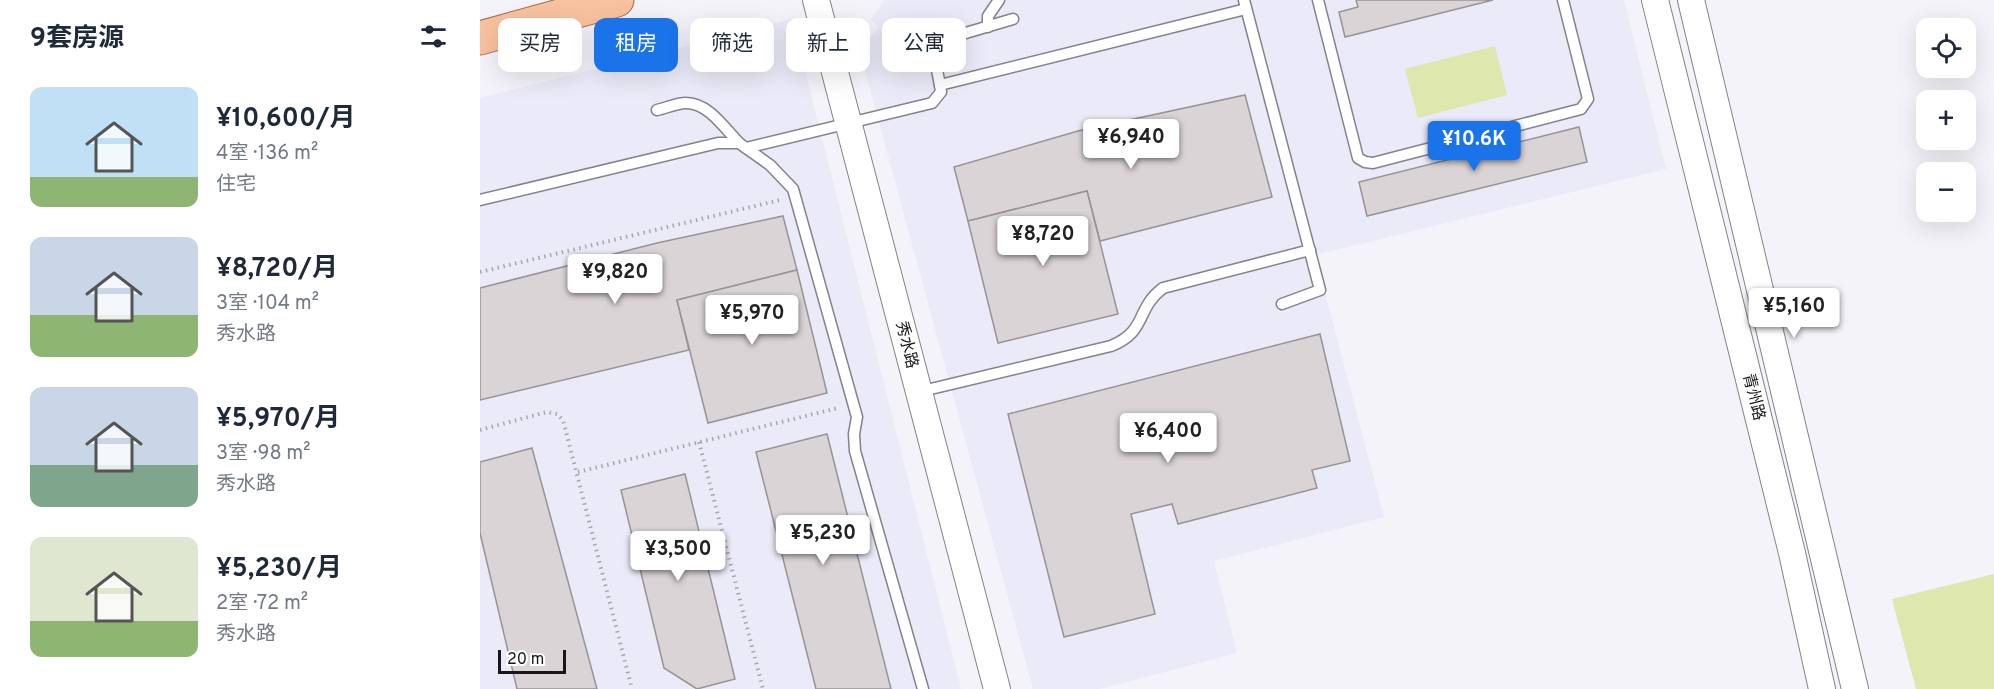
<!DOCTYPE html>
<html lang="zh">
<meta charset="utf-8">
<style>
:root{--surface:#fff;--page:#f6f6f7;--text:#1f2937;--muted:#747a83;--accent:#1a73e8}
body{margin:0;font-family:Overpass,"Noto Sans SC",sans-serif;background:var(--page);color:var(--text);height:100vh;display:flex;flex-direction:column;font-size:22px;white-space:nowrap}
*{box-sizing:border-box;margin:0}
p{font-size:20px;color:var(--muted)}
.icon{flex:none;width:33px;height:33px;fill:none;stroke:currentColor;stroke-width:2;stroke-linecap:round;stroke-linejoin:round}
.map{position:relative;flex:1;overflow:hidden}
.sheet{display:flex;flex-direction:column;background:var(--surface);width:480px}
.sheet>*{flex:none}
.hud{position:absolute;left:18px;top:18px;width:570px;height:54px;display:flex;gap:12px}
.tools{position:absolute;left:1436px;top:18px;display:grid;gap:12px}
.tools a{display:grid;place-items:center;width:60px;height:60px;border-radius:12px;background:var(--surface);box-shadow:0 6px 24px #0002;font-size:30px}
.scale{position:absolute;left:18px;bottom:15px;width:68px;box-sizing:border-box;padding-left:6px;border:3px solid #171719;border-top:0;font-size:16px;line-height:21px;white-space:nowrap;color:#171719;-webkit-text-stroke:4px #fff;paint-order:stroke}
.price{position:absolute;translate:-50% -51px;padding:0 14px;border-radius:6px;background:#fff;color:#222;font-size:20px;line-height:39px;filter:drop-shadow(0 2px 3px #0008)}
.price::after{content:'';position:absolute;left:50%;top:36px;width:18px;height:14px;margin-left:-9px;background:inherit;clip-path:polygon(0 0,100% 0,50% 100%)}
.price.active{background:var(--accent);color:#fff}
ul{padding:0;list-style:none}
li{display:flex;align-items:center;gap:18px;height:150px;padding:0 30px}
li span{display:grid;place-items:center;flex:none;width:168px;height:120px;border-radius:12px;color:#555}
li>.icon{margin-inline-start:auto}
span .icon{width:72px;height:72px;fill:#fffc;stroke-width:1}
li b{font-size:26px}
h2{display:flex;justify-content:space-between;align-items:center;height:72px;padding:0 30px;font-size:26px}
.pill{padding:0 21px;border-radius:12px;background:var(--surface);box-shadow:0 6px 24px #0002;font-size:21px;line-height:54px}
.pill.active{background:var(--accent);color:#fff}
main{display:flex;flex:1;min-height:0}
.map>svg:first-child{display:block}
</style>
<main>
<section class="sheet">
<h2>9套房源<svg class="icon" aria-label="filters" viewBox="0 0 24 24"><path d="M4 7h16M4 17h16"/><circle cx="9" cy="7" r="2"/><circle cx="15" cy="17" r="2"/></svg></h2>
<ul>
<li><span style="background:linear-gradient(#bfe0f5 75%,#8fb573 0)"><svg class="icon" aria-label="home" viewBox="0 0 24 24"><path d="M3 11l9-7 9 7M6 9v11h12V9"/></svg></span><div><b>¥10,600/月</b><p>4室 · 136 m²</p><p>住宅</p></div></li>
<li><span style="background:linear-gradient(#c9d6e8 65%,#8fb573 0)"><svg class="icon" aria-label="home" viewBox="0 0 24 24"><path d="M3 11l9-7 9 7M6 9v11h12V9"/></svg></span><div><b>¥8,720/月</b><p>3室 · 104 m²</p><p>秀水路</p></div></li>
<li><span style="background:linear-gradient(#c9d6e8 65%,#7fa58c 0)"><svg class="icon" aria-label="home" viewBox="0 0 24 24"><path d="M3 11l9-7 9 7M6 9v11h12V9"/></svg></span><div><b>¥5,970/月</b><p>3室 · 98 m²</p><p>秀水路</p></div></li>
<li><span style="background:linear-gradient(#dfe7d0 70%,#8fb573 0)"><svg class="icon" aria-label="home" viewBox="0 0 24 24"><path d="M3 11l9-7 9 7M6 9v11h12V9"/></svg></span><div><b>¥5,230/月</b><p>2室 · 72 m²</p><p>秀水路</p></div></li>
</ul>
</section>
<div class="map">
<svg width="1514" height="689" viewBox="0 0 1514 689">
<rect width="100%" height="100%" fill="#f3f3f9"/>
<!-- built -->
<g fill="#eaeaf8">
<path d="M404,0h740l42,169 -351,86 69,262 -170,44 23,92 -137,36h-67l-174,-640 20,-21 -8,-8z"/>
<path d="M312,19l169,670h-481v-591z"/>
</g>
<!-- green -->
<g fill="#dee7ad">
<path d="M1015,46l12,49 -89,23 -13,-49z"/>
<path d="M1514,574v115h-78l-24,-90z"/>
</g>
<!-- building -->
<g fill="#dbd4d7" stroke="#999395" stroke-width="1.5">
<path d="M876,0h137l-148,37 -6,-25 19,-5z"/>
<path d="M765,95l27,102 -172,44 -13,-50 -119,30 -14,-54 124,-36z"/>
<path d="M1099,127l8,35 -220,54 -8,-34z"/>
<path d="M607,191l31,123 -120,29 -30,-122z"/>
<path d="M303,216l14,54 -120,30 12,50 -209,50v-112l177,-45z"/>
<path d="M317,270l30,123 -119,30 -31,-123z"/>
<path d="M840,334l30,127 -38,9 5,18 -139,36 -6,-20 -41,10 24,100 -91,23 -56,-223z"/>
<path d="M347,434l64,255h-75l-60,-237z"/>
<path d="M52,448l65,241h-80l-37,-156v-71z"/>
<path d="M205,474l50,205 -38,10 -33,-21 -43,-178z"/>
</g>
<g fill="none" stroke-linecap="round" stroke-linejoin="round">
<defs>
<g id="service">
<path d="M764,0l76,290 -38,14"/>
<path d="M838,0l40,158 7,4 8,1 208,-54 7,-10 -25,-99"/>
<path d="M508,27v-11l11,-16"/>
<path d="M460,85l306,-76"/>
<path d="M177,110c9,-2 20,-7 29,-7 23,0 39,26 53,40"/>
<path d="M266,148l186,-45 9,-11c-2,-18 -11,-38 1,-52l71,-21"/>
<path d="M0,200l238,-57h21l31,22 23,24 64,228 -3,17 1,17 68,238"/>
<path d="M438,392l193,-46c37,-15 24,-37 52,-58l147,-38"/>
</g>
<g id="tertiary">
<path d="M336,0l181,689"/>
<path d="M1175,0l137,553 30,136"/>
<path d="M1211,0l164,689"/>
</g>
<path id="primary" d="M0,38l137,-38"/>
</defs>
<!-- service casing -->
<use href="#service" stroke="#838389" stroke-width="13"/>
<!-- tertiary casing -->
<use href="#tertiary" stroke="#838389" stroke-width="28"/>
<!-- primary casing -->
<use href="#primary" stroke="#a76c47" stroke-width="35"/>
<!-- path -->
<g stroke="#a8a8ac" stroke-width="4" stroke-dasharray="1.5 4.5" stroke-linecap="butt">
<path d="M0,272l300,-72"/>
<path d="M0,430l67,-18 10,2 6,6 69,269"/>
<path d="M219,442l64,247"/>
<path d="M98,472l260,-64"/>
</g>
<!-- service -->
<use href="#service" stroke="#fff" stroke-width="10"/>
<!-- tertiary -->
<use href="#tertiary" stroke="#fff" stroke-width="26"/>
<!-- primary -->
<use href="#primary" stroke="#f8c2a0" stroke-width="33"/>
</g>
<g text-anchor="middle" dominant-baseline="central" stroke-width="5" stroke-linejoin="round" paint-order="stroke">
<!-- street labels -->
<g font-size="16" fill="#171719" stroke="#fff">
<text transform="translate(426 345) rotate(76)">秀水路</text>
<text transform="translate(1273 397) rotate(76)">青州路</text>
</g>
</g>
</svg>
<div class="tools">
<a><svg class="icon" aria-label="locate" viewBox="0 0 24 24"><circle cx="12" cy="12" r="6"/><path d="M12 2v4M12 18v4M2 12h4M18 12h4"/></svg></a>
<a>+</a>
<a>−</a>
</div>
<div class="scale">20 m</div>
<b class="price" style="left:651px;top:170px">¥6,940</b>
<b class="price active" style="left:994px;top:172px">¥10.6K</b>
<b class="price" style="left:563px;top:267px">¥8,720</b>
<b class="price" style="left:135px;top:305px">¥9,820</b>
<b class="price" style="left:1314px;top:339px">¥5,160</b>
<b class="price" style="left:272px;top:346px">¥5,970</b>
<b class="price" style="left:688px;top:464px">¥6,400</b>
<b class="price" style="left:343px;top:566px">¥5,230</b>
<b class="price" style="left:198px;top:582px">¥3,500</b>
<div class="hud">
<a class="pill">买房</a>
<a class="pill active">租房</a>
<a class="pill">筛选</a>
<a class="pill">新上</a>
<a class="pill">公寓</a>
</div>
</div>
</main>
